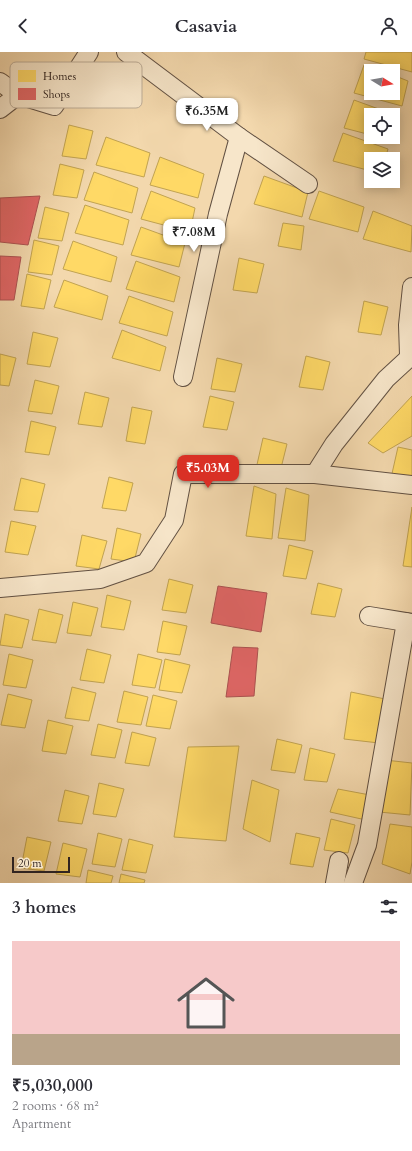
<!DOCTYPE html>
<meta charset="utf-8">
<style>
:root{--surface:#fff;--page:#f7f7f7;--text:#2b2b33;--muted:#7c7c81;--accent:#d93025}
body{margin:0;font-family:Cardo,serif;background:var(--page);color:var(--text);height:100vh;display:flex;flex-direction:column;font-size:15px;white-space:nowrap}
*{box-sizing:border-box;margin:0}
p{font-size:13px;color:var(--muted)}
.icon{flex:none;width:22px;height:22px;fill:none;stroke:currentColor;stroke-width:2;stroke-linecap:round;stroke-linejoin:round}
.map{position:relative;height:831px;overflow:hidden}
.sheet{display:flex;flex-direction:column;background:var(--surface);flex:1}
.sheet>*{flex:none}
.needle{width:26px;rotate:101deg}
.tools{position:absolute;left:364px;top:12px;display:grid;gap:8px}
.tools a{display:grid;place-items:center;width:36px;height:36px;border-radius:0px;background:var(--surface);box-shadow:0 2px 10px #0003;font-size:20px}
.scale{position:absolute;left:12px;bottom:10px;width:58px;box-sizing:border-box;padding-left:4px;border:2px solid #312420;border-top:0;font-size:11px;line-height:14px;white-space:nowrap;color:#312420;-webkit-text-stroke:3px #f7e6ca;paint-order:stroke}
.price{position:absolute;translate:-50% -34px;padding:0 9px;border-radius:8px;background:#fff;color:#222;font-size:13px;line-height:26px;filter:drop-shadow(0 1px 2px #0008)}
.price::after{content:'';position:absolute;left:50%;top:24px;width:12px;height:9px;margin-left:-6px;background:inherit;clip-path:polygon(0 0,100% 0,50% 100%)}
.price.active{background:var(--accent);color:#fff}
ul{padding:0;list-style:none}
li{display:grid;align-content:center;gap:8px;height:212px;padding:0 12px}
li span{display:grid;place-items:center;height:124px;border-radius:0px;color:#555}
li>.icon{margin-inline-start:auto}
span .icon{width:72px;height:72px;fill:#fffc;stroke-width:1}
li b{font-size:17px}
h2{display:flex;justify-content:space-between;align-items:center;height:48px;padding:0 12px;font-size:17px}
header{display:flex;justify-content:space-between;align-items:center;height:52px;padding:0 12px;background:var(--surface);font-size:18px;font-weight:700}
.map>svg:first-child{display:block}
</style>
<header><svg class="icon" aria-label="back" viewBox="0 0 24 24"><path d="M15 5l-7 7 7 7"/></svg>Casavia<svg class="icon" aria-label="person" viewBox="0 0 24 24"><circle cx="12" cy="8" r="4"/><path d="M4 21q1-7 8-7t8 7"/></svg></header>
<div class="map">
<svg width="412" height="831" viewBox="0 0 412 831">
<rect width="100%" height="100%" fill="#f3d8ad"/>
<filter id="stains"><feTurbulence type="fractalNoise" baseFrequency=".005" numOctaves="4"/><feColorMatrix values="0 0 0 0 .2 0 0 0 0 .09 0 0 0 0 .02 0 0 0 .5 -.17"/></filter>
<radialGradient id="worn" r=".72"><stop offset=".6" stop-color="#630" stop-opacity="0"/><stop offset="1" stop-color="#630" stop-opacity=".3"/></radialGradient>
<!-- homes -->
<g fill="#ffd966" stroke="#c1a351">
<path d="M366,0h46v20l-48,-13z"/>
<path d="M364,13l17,6h-10v22h22v-18l15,6 -6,25 -48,-13z"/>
<path d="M354,48l44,16 -5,21v-22h-22v20l-27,-7z"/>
<path d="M69,73l24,6 -7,28 -24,-3z"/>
<path d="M343,81l45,16 -3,10h-14v12l-38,-10z"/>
<path d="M106,85l44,16 -6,24 -48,-12z"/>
<path d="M160,105l44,17 -6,24 -48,-13z"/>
<path d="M60,112l24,6 -7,28 -24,-3z"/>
<path d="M94,120l44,16 -6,25 -48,-13z"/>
<path d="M264,124l44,16 -6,25 -48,-13z"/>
<path d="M151,139l44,17 -5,24 -49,-13z"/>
<path d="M319,139l45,16 -6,25 -49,-13z"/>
<path d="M85,153l44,15 -6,25 -48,-12z"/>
<path d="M45,155l24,6 -7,28 -24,-3z"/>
<path d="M373,159l39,15 -1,26 -48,-13z"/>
<path d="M283,171l21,3 -3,24 -23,-4z"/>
<path d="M141,175l44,16 -6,24 -48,-12z"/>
<path d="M34,188l25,6 -7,29 -24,-3z"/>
<path d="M73,189l44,16 -6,25 -48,-13z"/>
<path d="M239,206l25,6 -7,29 -24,-3z"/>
<path d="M136,209l44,16 -6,25 -48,-13z"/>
<path d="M27,222l24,6 -7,29 -23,-3z"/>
<path d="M64,228l44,16 -6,24 -48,-13z"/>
<path d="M129,244l44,16 -6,24 -48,-13z"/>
<path d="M364,249l24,6 -7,28 -23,-3z"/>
<path d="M122,278l44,17 -6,24 -48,-13z"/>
<path d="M33,280l25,6 -8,29 -23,-3z"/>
<path d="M0,302l16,4 -7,28 -9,-1z"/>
<path d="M306,304l24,6 -7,28 -24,-3z"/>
<path d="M217,306l25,6 -7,28 -24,-3z"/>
<path d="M35,328l24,6 -7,28 -24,-3z"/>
<path d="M85,340l24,6 -7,29 -24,-3z"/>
<path d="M210,344l24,6 -7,28 -24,-3z"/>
<path d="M412,344v40l-29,17 -15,-10z"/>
<path d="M132,355l20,4 -7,33 -19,-3z"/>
<path d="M31,369l25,6 -7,28 -24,-3z"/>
<path d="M263,386l24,6 -7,28 -24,-3z"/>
<path d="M398,395l14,3v30l-21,-2z"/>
<path d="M109,425l24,6 -7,28 -24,-3z"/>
<path d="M21,426l24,6 -7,28 -24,-2z"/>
<path d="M254,434l22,8 -4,45 -26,-3z"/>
<path d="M286,436l23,7 -4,46 -27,-3z"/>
<path d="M412,455v60l-9,-1z"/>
<path d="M11,469l25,5 -8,29 -23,-3z"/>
<path d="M117,476l24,6 -7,28 -23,-3z"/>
<path d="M82,483l25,6 -8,28 -23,-3z"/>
<path d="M289,493l24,6 -7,28 -23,-3z"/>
<path d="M169,527l24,6 -7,28 -24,-3z"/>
<path d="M318,531l24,6 -7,28 -24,-3z"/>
<path d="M107,543l24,6 -7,29 -23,-3z"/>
<path d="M73,550l25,6 -7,28 -24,-3z"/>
<path d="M39,557l24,6 -7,28 -24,-3z"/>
<path d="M5,562l24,6 -7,28 -22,-3z"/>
<path d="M163,569l24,5 -7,29 -23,-3z"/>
<path d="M87,597l24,6 -7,28 -24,-3z"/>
<path d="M9,602l24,6 -7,28 -23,-3z"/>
<path d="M138,602l24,6 -7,28 -23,-3z"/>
<path d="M165,607l25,6 -8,28 -23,-3z"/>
<path d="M72,635l24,6 -7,28 -24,-3z"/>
<path d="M124,639l24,6 -7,28 -24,-3z"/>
<path d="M351,640l34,7 -6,44 -35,-4z"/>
<path d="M8,642l24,6 -7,28 -24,-3z"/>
<path d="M153,643l24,6 -7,28 -24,-3z"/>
<path d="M48,668l25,6 -7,28 -24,-3z"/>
<path d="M98,672l24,6 -7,28 -24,-3z"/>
<path d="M132,680l24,6 -7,28 -24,-3z"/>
<path d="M277,687l25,6 -7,28 -24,-3z"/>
<path d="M239,694l-13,95 -52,-4 14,-90z"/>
<path d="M310,696l25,6 -8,28 -23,-2z"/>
<path d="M385,708l27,3 -2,52 -31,-3z"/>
<path d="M252,728l27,10 -9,52 -27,-13z"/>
<path d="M99,731l25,6 -8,28 -23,-3z"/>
<path d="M338,737l32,6 -4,25 -36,-8z"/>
<path d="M65,738l24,6 -7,28 -24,-3z"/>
<path d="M331,767l24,6 -7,28 -24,-3z"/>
<path d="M390,772l22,3v35l-2,12 -28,-10z"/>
<path d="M98,781l24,6 -7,28 -23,-3z"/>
<path d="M296,781l24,5 -7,29 -23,-3z"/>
<path d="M27,785l24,5 -7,29 -23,-3z"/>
<path d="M129,787l24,6 -7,28 -24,-3z"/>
<path d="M63,791l24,6 -7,28 -24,-3z"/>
<path d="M88,818l25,6 -2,7h-25z"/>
<path d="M121,822l24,6 -1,3h-25z"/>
</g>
<!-- shops -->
<g fill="#e06666" stroke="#ac5251">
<path d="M40,144l-12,49 -28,-3v-44z"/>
<path d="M0,204l21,1 -7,43h-14z"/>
<path d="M218,534l49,7 -6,39 -50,-9z"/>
<path d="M233,595l25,1 -4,48 -28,1z"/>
</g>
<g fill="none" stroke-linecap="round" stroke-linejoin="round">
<defs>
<g id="minor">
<path d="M126,0l113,85 69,47"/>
<path d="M0,30l18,13 36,11 35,-54"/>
<path d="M0,57l18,-14"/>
<path d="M409,303l-1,-30 4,-38"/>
<path d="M183,325l35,-163 21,-77"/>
<path d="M315,422l97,11"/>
<path d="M0,536l100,-9 46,-16 28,-43 9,-46h132l19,-30 52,-65 26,-24"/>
<path d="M369,564l43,7"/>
<path d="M335,831l4,-22"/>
<path d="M353,831l14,-38 39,-223"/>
</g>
</defs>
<!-- minor casing -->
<use href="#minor" stroke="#625143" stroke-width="20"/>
<!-- minor -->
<use href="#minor" stroke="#f7e6ca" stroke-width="18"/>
</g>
<!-- legend -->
<rect x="10" y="10" width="132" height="46" rx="6" fill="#f7e6ca" stroke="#bcac97" stroke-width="1"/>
<rect x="18" y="18" width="18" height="12" fill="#ffd966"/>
<rect x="18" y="36" width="18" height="12" fill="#e06666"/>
<g font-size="11" fill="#312420">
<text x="43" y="28">Homes</text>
<text x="43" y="46">Shops</text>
</g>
<rect width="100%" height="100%" filter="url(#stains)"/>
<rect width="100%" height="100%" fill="url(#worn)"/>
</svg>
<div class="tools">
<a><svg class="needle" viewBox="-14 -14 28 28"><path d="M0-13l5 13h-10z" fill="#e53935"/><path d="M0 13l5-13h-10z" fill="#7c7c81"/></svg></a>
<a><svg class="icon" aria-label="locate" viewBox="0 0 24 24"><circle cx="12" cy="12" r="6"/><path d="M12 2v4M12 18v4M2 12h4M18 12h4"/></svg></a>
<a><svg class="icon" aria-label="layers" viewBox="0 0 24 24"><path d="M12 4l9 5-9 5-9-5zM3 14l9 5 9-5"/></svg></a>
</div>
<div class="scale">20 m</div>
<b class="price" style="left:207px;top:80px">₹6.35M</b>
<b class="price" style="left:194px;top:201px">₹7.08M</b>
<b class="price active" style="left:208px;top:437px">₹5.03M</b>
</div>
<section class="sheet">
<h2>3 homes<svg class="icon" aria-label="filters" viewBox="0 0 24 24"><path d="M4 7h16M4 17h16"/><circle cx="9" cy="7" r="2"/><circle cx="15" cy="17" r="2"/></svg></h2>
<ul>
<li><span style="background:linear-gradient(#f6c9c9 75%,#b9a48a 0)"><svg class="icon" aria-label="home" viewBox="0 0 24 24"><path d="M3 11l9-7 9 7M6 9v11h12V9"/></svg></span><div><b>₹5,030,000</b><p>2 rooms · 68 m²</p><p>Apartment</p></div></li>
</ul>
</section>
